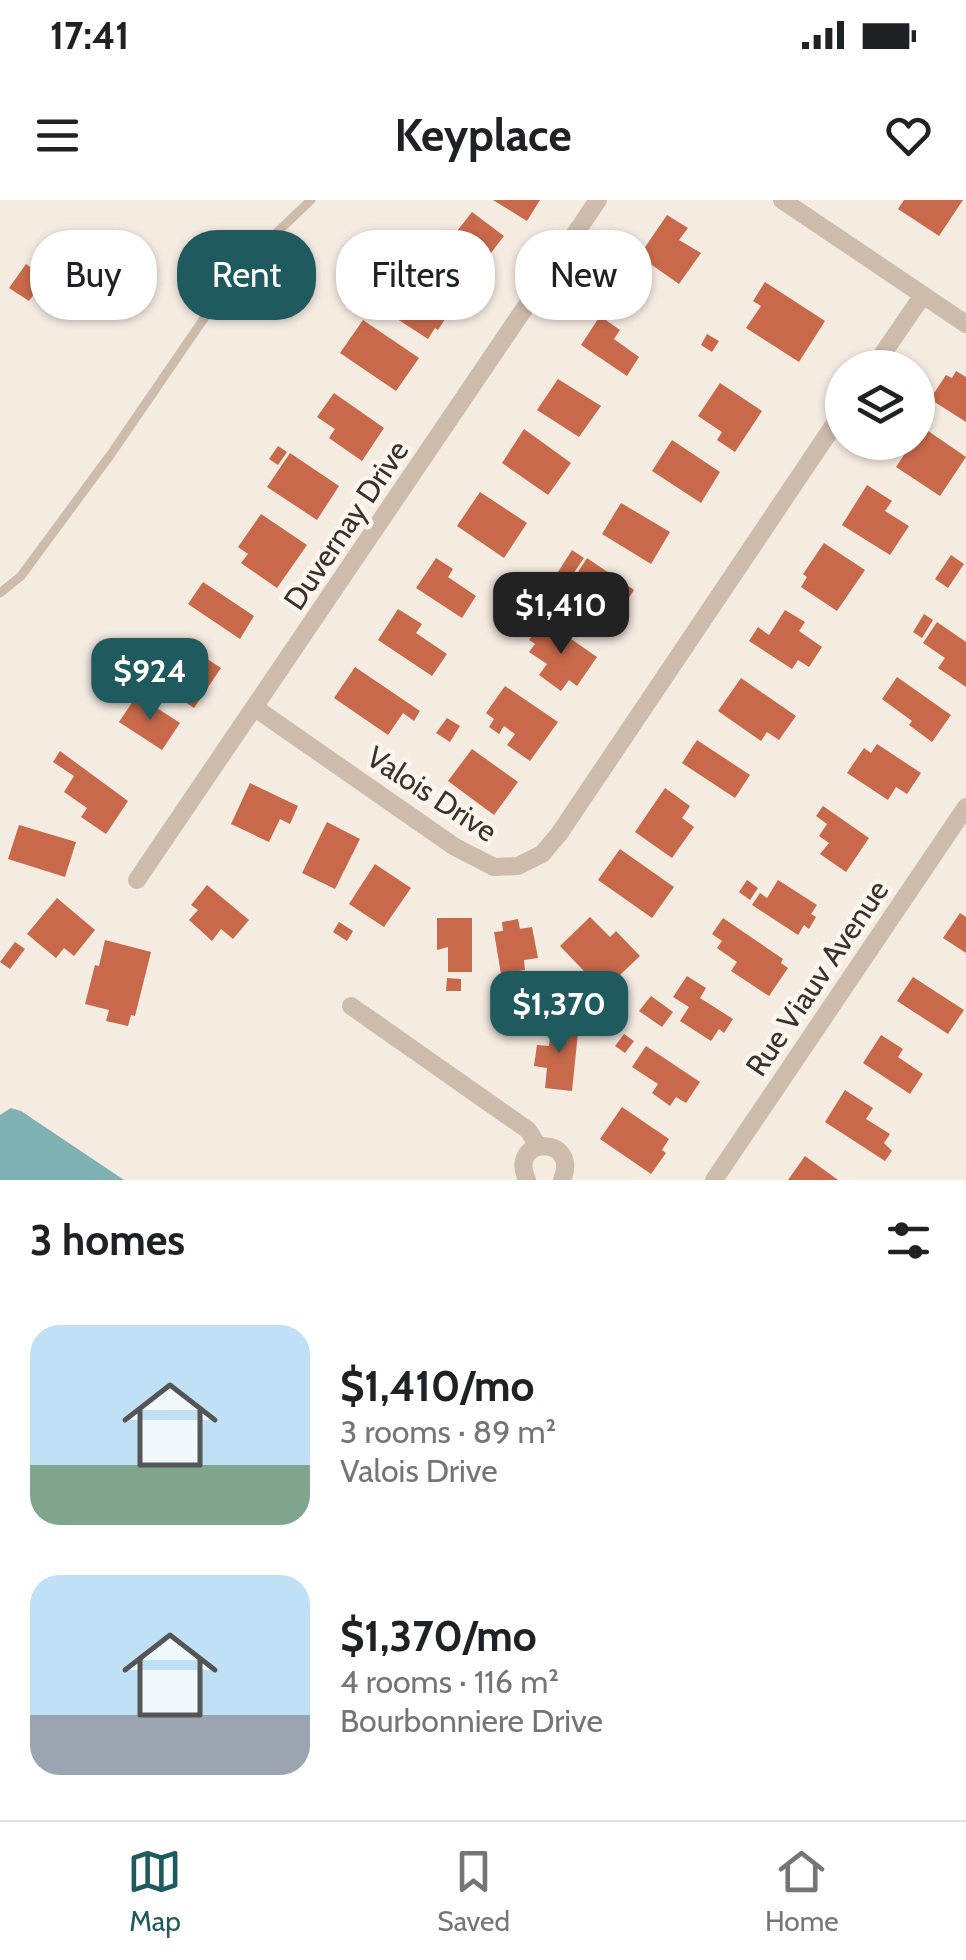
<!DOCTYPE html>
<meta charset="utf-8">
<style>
:root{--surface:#fff;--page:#f6f6f6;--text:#202124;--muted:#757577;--line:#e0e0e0;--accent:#1f5a5e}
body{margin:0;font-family:Cabin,sans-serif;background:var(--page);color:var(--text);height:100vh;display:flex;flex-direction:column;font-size:38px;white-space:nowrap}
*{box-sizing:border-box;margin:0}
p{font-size:32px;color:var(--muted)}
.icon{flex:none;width:55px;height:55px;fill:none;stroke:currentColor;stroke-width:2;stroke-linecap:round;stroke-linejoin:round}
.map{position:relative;height:980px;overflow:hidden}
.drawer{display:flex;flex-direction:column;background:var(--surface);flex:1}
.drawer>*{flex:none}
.guide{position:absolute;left:30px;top:30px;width:908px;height:90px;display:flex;gap:20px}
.tools{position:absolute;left:825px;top:150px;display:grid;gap:20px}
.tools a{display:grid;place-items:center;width:110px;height:110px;border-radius:50%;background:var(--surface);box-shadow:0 2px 8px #0004;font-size:50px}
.price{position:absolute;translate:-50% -85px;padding:0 22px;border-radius:20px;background:var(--accent);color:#fff;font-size:32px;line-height:65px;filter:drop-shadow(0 2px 5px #0008)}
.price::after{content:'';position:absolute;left:50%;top:60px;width:30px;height:22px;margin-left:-15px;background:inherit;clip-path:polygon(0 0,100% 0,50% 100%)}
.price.on{background:#222;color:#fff}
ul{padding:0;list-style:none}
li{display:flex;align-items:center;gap:30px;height:250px;padding:0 30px}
li span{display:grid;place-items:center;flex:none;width:280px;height:200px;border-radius:30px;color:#555}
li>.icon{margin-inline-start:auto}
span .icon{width:120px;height:120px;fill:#fffc;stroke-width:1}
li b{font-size:42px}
h2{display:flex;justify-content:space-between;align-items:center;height:120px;padding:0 30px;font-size:42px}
.tag{padding:0 35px;border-radius:40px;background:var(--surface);box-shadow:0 2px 8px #0004;font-size:35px;line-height:90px}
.tag.on{background:var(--accent);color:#fff}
.status{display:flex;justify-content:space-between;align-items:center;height:70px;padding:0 50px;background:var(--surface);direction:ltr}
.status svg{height:28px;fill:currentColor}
header{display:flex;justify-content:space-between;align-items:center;height:130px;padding:0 30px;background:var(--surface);font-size:45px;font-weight:700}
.tab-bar{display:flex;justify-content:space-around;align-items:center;height:140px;border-top:2px solid var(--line);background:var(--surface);font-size:28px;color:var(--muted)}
.tab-bar a{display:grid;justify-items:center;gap:5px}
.tab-bar .on{color:var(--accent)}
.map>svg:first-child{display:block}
</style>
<div class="status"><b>17:41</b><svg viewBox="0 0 49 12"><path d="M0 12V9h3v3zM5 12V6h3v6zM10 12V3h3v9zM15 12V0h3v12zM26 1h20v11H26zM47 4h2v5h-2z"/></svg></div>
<header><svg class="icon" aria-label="menu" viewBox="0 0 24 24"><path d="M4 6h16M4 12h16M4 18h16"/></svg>Keyplace<svg class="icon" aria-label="heart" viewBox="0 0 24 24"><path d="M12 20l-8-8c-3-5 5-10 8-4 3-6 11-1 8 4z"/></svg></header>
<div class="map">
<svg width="966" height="980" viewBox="0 0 966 980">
<rect width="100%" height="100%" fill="#f4ebe1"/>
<!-- water -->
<path fill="#7fb0b2" d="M11,908l10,3 103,69h-124v-65z"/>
<!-- building -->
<g fill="#c8694b">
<path d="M493,0h47l-13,21z"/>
<path d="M904,0h59l-24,36 -41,-27z"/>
<path d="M472,12l32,24 -30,39 -16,-13 8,-10 -16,-12z"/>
<path d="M667,15l21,13 -9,12 22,13 -22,31 -40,-28z"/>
<path d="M26,64l20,14 -17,23 -20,-13z"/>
<path d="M420,70l40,26 -22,34 -3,-2 -7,11 -37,-24z"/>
<path d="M765,82l60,39 -26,41 -53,-34 15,-22 -8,-5z"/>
<path d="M600,116l20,14 -6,9 25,18 -12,19 -46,-31z"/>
<path d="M363,120l56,38 -23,33 -56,-38z"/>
<path d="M707,134l12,7 -7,11 -11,-7z"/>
<path d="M956,171l10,6v45l-36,-23 16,-24 6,3z"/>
<path d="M558,179l43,27 -22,31 -42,-27z"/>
<path d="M720,183l42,28 -27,41 -18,-12 5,-8 -24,-16z"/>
<path d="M334,193l50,35 -22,33 -33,-23 6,-9 -18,-12z"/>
<path d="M918,224l48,33 -26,39 -44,-29 8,-12 -10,-7 3,-6h21z"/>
<path d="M524,229l47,34 -23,32 -46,-32z"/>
<path d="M672,240l48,32 -19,31 -49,-32z"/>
<path d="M278,246l9,6 -9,13 -9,-6z"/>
<path d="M290,253l49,33 -22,34 -50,-33z"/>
<path d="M867,285l25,16 -7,10 24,15 -19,29 -48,-30z"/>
<path d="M480,292l47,31 -23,35 -47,-32z"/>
<path d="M621,303l49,29 -19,32 -49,-30z"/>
<path d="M261,314l46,31 -30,43 -36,-25 7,-9 -10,-7z"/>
<path d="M824,343l41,27 -28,41 -36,-24 6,-10 -4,-3z"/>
<path d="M572,350l12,8 -15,22 -11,-8z"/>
<path d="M951,355l13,9 -16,24 -13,-9z"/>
<path d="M436,358l17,11 -5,8 28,19 -14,22 -46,-30z"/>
<path d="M587,358l47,32 -20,30 -47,-31z"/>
<path d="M203,382l51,34 -14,23 -52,-35z"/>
<path d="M398,409l24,15 -6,9 31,21 -15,22 -54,-36z"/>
<path d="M785,410l20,12 -6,9 23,16 -13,20 -11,-7 -6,9 -43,-28 9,-14 11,8z"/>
<path d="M924,414l9,6 -11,18 -9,-6z"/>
<path d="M937,422l29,20v45l-28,-19 7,-10 -22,-15z"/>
<path d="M548,423l49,34 -20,29 -8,-6 -8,11 -22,-16 8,-11 -18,-12 6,-8 -6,-4 8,-10 4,3z"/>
<path d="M186,445l35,23 -27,40 -45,-31 21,-30 9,7z"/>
<path d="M355,467l65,44 -6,10 -11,-8 -15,22 -54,-37z"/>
<path d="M897,477l54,38 -19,27 -23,-17 3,-4 -30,-22z"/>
<path d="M741,478l55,38 -17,24 -12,-8 -6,9 -43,-30z"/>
<path d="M505,486l53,36 -28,39 -23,-16 8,-11 -11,-8 -5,8 -10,-7 5,-8 -8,-6z"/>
<path d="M137,495l43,28 -18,27 -43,-28z"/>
<path d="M447,518l13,8 -10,16 -14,-9z"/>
<path d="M697,540l53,35 -15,23 -53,-35z"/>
<path d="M877,544l44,29 -14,21 -11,-7 -8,13 -41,-27 17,-25 7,5z"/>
<path d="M472,549l46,33 -24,33 -46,-34z"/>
<path d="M60,551l68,50 -22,33 -25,-17 6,-9 -23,-16 10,-16 -21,-14z"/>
<path d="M250,583l48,23 -8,18 -10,-5 -11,23 -38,-18z"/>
<path d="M665,588l25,18 -8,12 12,9 -22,31 -37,-26z"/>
<path d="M823,606l46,32 -23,34 -26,-18 9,-11 -10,-7 8,-12 -11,-8z"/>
<path d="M327,622l33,17 -25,50 -33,-16z"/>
<path d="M19,625l57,17 -11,35 -57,-18z"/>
<path d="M620,649l54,38 -22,31 -54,-38z"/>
<path d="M375,664l36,24 -27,39 -35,-23z"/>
<path d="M747,680l11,8 -8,12 -11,-8z"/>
<path d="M778,680l39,25 -6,9 5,3 -7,12 -5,-4 -6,10 -46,-30 8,-12 7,5z"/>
<path d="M207,685l42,35 -16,19 -12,-10 -9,12 -23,-21 9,-10 -7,-5z"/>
<path d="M57,698l38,32 -21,26 -10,-8 -8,10 -29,-24z"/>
<path d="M960,713l6,4v36l-23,-15z"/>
<path d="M590,717l20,20 6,-6 24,25 -37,35 -43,-45z"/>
<path d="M437,718h35v54h-24v-25l-11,3z"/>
<path d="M723,718l60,41 -2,4 7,5 -19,28 -38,-25 6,-9 -20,-14 5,-7 -10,-7z"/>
<path d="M518,719l2,10 12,-2 6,31 -14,2 1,10 -24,4 -7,-42 9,-1 -1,-9z"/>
<path d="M339,722l14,9 -6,10 -14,-9z"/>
<path d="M105,740l46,12 -16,64 -4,-1 -3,11 -22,-5 3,-11 -24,-6 10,-39 4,1z"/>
<path d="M15,742l10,7 -15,20 -10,-7z"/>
<path d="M687,776l19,12 -6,10 33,21 -9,14 -5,-4 -8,12 -31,-20 9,-14 -16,-10z"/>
<path d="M913,777l51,33 -16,24 -51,-33z"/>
<path d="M447,778l14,1v12h-15z"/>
<path d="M507,788h10v16h-11z"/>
<path d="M651,796l22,16 -11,15 -23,-16z"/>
<path d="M552,821l27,2 -7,68 -27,-3 2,-20 -13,-2 3,-21 12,1z"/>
<path d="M624,834l10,7 -9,12 -10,-7z"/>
<path d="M881,835l22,14 -5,8 25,17 -13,20 -47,-31z"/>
<path d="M646,846l54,36 -14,21 -10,-6 -6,9 -18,-13 6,-9 -26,-17z"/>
<path d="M845,890l28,18 -7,11 24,15 -6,9 8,8 -7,10 -60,-39z"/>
<path d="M622,907l47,32 -7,11 4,3 -15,21 -51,-35z"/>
<path d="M805,956l33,24h-50z"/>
</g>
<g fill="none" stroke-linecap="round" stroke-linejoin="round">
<!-- lane -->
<path stroke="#cdbbac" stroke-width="9" d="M0,393l21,-17 90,-122 107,-156 54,-61 39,-37"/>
<!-- street -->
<g stroke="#cdbbac" stroke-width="18">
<path d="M782,0l184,124"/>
<path d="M873,168l50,-73"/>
<path d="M255,508l200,139 39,20 24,-1 24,-12 17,-20 283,-421"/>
<path d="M137,680l461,-680"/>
<path d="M351,806l177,124 10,16"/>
<path d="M527,980c-20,-45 54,-45 35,0"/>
<path d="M714,980l252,-373"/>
</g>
</g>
<g text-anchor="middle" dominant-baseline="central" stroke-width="9" stroke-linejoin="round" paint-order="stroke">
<!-- street labels -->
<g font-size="30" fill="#3b302b" stroke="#fbf5ee">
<text transform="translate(346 325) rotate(-56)">Duvernay Drive</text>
<text transform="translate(432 594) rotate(33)">Valois Drive</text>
<text transform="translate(817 778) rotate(-56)">Rue Viauv Avenue</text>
</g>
</g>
</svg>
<div class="tools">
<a><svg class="icon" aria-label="layers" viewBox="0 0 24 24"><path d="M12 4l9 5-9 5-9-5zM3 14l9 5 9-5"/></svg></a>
</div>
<b class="price on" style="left:561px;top:457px">$1,410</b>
<b class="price" style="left:150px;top:523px">$924</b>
<b class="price" style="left:559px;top:856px">$1,370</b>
<div class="guide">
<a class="tag">Buy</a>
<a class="tag on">Rent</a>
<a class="tag">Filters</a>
<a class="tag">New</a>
</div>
</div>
<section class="drawer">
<h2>3 homes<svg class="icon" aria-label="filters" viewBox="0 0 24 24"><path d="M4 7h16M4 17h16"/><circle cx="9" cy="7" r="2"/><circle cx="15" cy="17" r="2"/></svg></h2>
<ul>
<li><span style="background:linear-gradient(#bfe0f5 70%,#7fa58c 0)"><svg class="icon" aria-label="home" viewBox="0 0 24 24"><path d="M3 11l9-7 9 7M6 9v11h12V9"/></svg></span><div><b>$1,410/mo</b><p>3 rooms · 89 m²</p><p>Valois Drive</p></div></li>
<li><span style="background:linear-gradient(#bfe0f5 70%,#9aa5b1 0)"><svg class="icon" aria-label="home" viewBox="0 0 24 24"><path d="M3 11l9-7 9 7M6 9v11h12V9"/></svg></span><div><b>$1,370/mo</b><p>4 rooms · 116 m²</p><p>Bourbonniere Drive</p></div></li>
</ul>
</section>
<nav class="tab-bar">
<a class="on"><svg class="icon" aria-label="map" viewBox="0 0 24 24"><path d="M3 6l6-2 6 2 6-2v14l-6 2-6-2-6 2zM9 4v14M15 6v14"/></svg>Map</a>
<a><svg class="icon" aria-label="saved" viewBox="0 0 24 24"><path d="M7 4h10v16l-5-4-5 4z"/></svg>Saved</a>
<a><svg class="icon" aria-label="home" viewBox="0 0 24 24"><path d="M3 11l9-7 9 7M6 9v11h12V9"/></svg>Home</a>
</nav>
